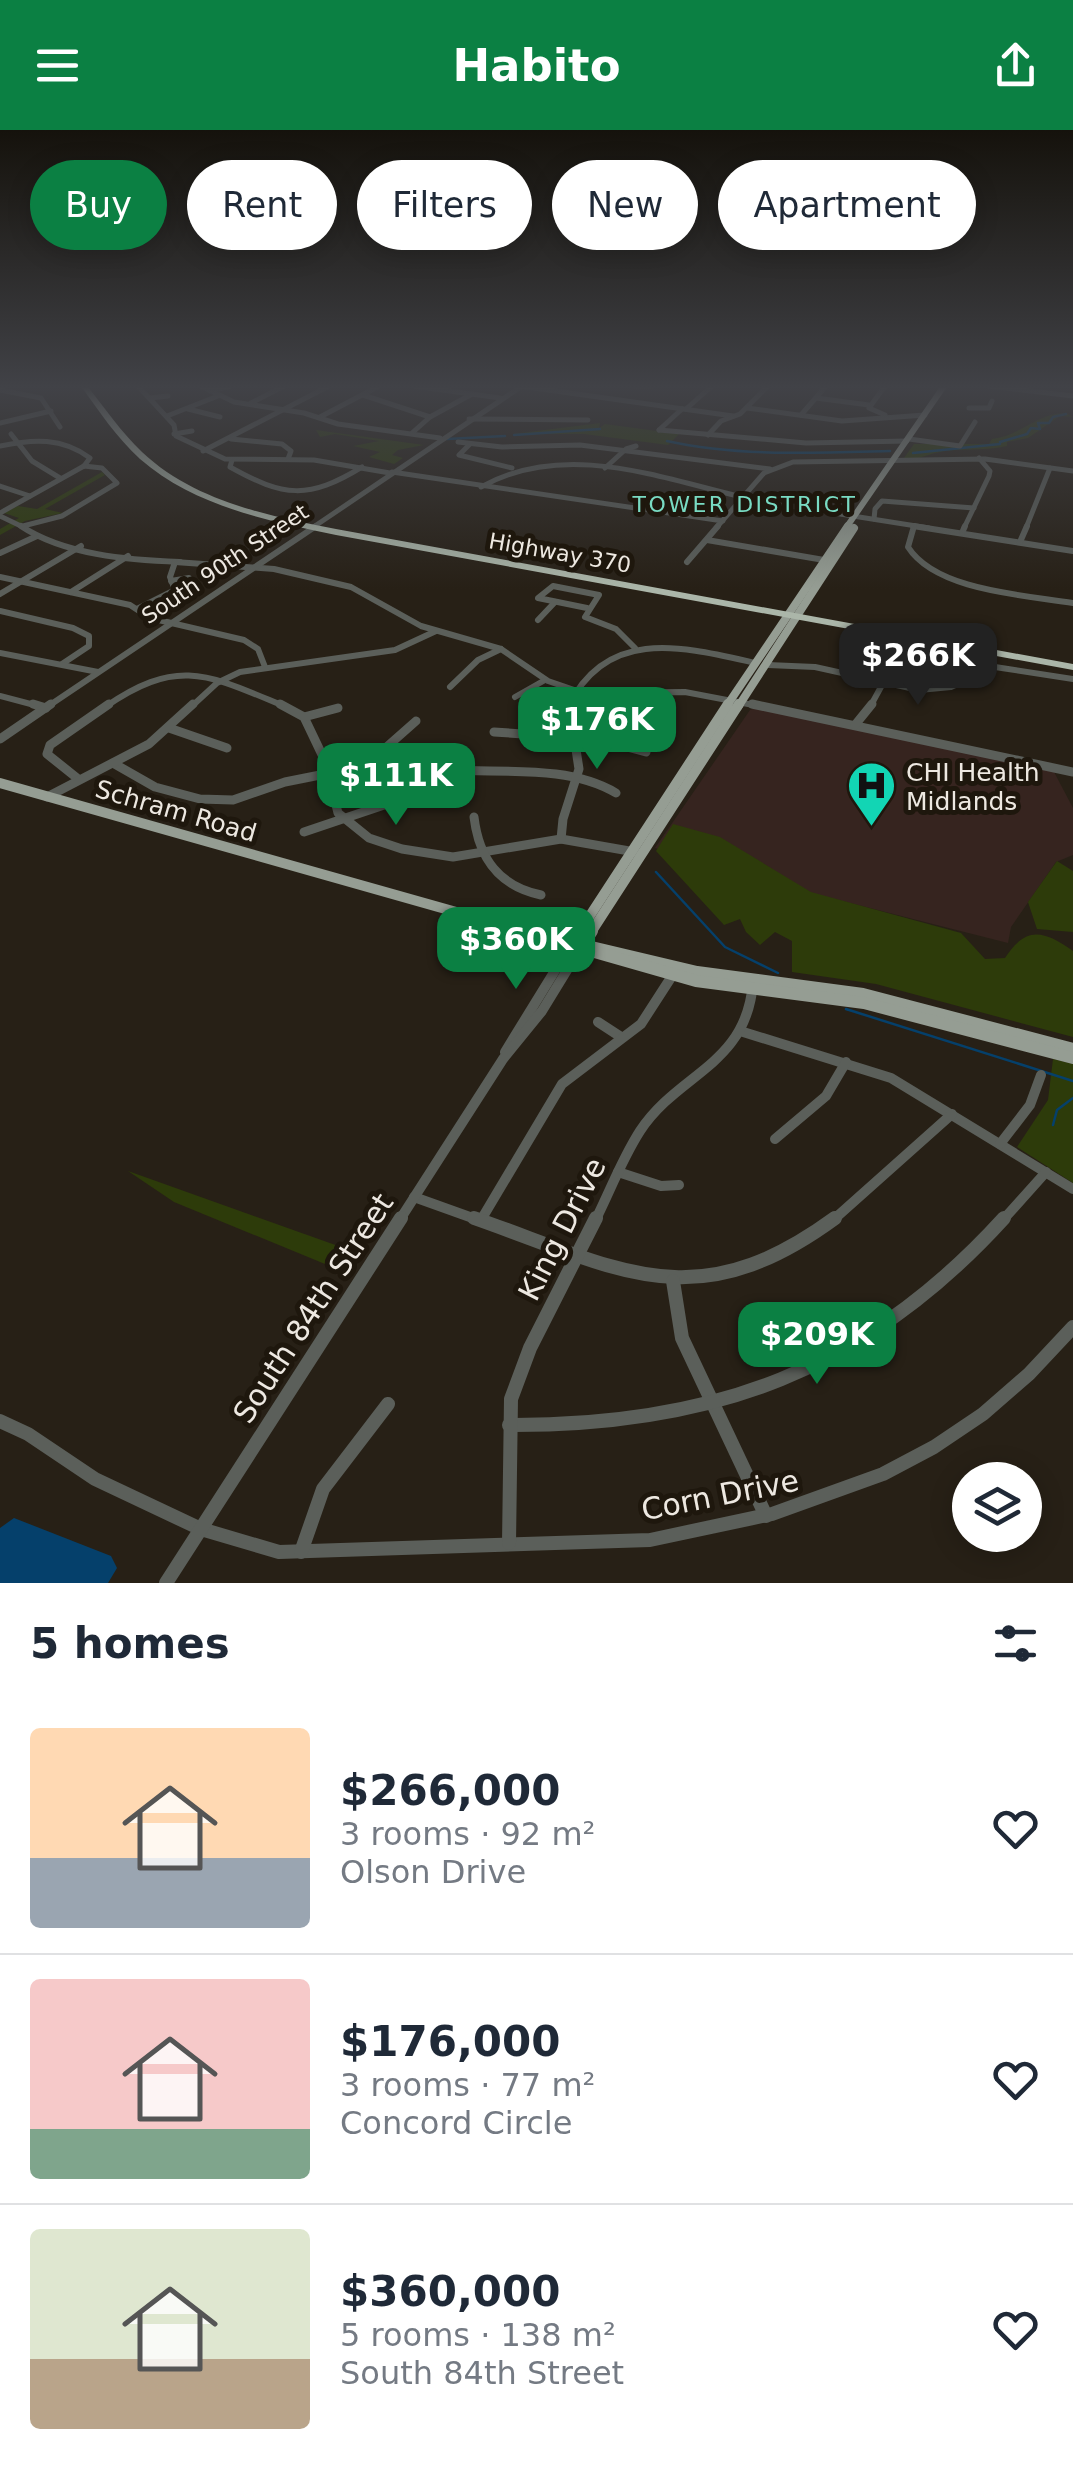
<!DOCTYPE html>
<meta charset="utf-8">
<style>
:root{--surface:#fff;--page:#f2f2f3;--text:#1f2937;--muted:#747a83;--line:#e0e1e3;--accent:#0b8043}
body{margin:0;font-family:"DejaVu Sans",sans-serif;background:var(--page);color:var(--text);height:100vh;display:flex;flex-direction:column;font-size:38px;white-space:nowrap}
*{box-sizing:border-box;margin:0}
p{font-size:32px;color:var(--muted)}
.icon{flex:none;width:55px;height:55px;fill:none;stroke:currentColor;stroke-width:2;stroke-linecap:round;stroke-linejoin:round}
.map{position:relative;height:1453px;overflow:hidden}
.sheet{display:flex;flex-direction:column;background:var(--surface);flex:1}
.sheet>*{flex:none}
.guide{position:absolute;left:30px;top:30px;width:1015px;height:90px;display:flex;gap:20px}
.fabs{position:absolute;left:952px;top:1332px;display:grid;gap:20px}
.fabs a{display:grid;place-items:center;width:90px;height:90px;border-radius:50%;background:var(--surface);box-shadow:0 5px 25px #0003;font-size:50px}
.price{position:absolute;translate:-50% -85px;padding:0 22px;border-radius:20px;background:var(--accent);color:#fff;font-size:32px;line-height:65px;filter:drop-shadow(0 2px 5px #0008)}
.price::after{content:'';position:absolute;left:50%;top:60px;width:30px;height:22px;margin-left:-15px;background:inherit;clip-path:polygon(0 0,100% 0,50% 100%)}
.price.selected{background:#222;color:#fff}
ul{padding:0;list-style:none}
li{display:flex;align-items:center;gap:30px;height:250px;padding:0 30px}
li+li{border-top:2px solid var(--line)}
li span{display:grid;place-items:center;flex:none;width:280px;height:200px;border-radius:10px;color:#555}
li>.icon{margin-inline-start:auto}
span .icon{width:120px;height:120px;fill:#fffc;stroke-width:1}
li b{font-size:42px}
h2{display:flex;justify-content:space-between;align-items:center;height:120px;padding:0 30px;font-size:42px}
.tag{padding:0 35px;border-radius:45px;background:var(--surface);box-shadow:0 5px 25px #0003;font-size:35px;line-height:90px}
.tag.selected{background:var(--accent);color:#fff}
header{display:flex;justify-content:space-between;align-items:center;height:130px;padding:0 30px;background:var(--accent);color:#fff;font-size:45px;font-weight:800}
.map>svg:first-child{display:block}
</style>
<header><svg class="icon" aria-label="menu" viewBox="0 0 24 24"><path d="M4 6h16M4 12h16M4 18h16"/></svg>Habito<svg class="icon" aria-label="share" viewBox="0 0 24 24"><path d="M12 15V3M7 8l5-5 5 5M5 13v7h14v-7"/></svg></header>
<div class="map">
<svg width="1073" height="1453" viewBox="0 0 1073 1453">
<rect width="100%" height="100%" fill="#272016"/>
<!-- medical -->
<path fill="#36241f" d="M756,578l297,62 20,38v47l-17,7 -45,65 -3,16 -336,-85 2,-5 -19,-5 95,-138z"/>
<!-- green -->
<g fill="#2d3b0a">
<path d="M1066,283l7,4 -13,-1 -32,22 -21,4v4c-25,6 -49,1 -72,7 -12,3 -19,8 -31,5l10,-14h75l3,-5c28,-3 47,-27 74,-26z"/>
<path d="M600,293l-1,5 6,-4 74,10 -11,11 -84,-11h-71z"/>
<path d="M316,300l108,15 -26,5 -6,5 11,3 -9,6 -25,-7 11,-5 -27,-6 26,-5 -44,-7 -15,3z"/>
<path d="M102,342l3,3 -60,34 18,4 -38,8 -25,14v-6l19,-11 -15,-5 14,-7 19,3z"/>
<path d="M673,694l47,13 91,55 150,41 24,26 20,-1c21,-32 38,-28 68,-7v86l-197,-53 -84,-12v-31l-17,-9 -15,13 -14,-13 -6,-13 -16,6 -68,-74z"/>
<path d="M1057,731l16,10v61l-36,-3 -9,-27z"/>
<path d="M1053,929l20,5v119l-56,-36 31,-47z"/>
<path d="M128,1041l227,81 -13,19 -168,-69z"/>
</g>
<!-- water -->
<path fill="#05406b" d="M14,1388l97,38 6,12 -9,15h-108v-55z"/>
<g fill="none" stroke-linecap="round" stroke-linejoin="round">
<!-- stream -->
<g stroke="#05406b" stroke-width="2.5">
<path d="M514,305l86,-6"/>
<path d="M447,309l58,-3"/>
<path d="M667,311c72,16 150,12 223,10"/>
<path d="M1000,312l27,-8 4,-6 9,1 -2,-6h11l4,-6 13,-3"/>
<path d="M913,323l87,-9"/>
<path d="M656,742l69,75 53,26"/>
<path d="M846,879l227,72"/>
<path d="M1053,995l4,-15 16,-12"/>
</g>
<!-- minor-far4 -->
<g stroke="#5b5f5a" stroke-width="5">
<path d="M138,256l36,39 2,11 49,23 89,1 76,13"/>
<path d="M201,256l33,16 70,11 34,11 102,14"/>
<path d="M414,256l86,12"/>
<path d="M520,256l213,30"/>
<path d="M634,256h18"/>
<path d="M885,256l-16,22 16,7"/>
<path d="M988,256l85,10"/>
<path d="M0,260l41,8 19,29"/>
<path d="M210,261l21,-5"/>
<path d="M363,265l67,22"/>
<path d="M150,268l18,-2"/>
<path d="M816,268l53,7"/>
<path d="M251,273l33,-17"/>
<path d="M747,278l95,13 83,-6"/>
<path d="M969,278h20l3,-7"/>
<path d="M188,279l32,8"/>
<path d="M686,279l26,-23"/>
<path d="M801,285l25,-29"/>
<path d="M167,286l51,-20"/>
<path d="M320,287l59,-31"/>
<path d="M469,289l119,1"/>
<path d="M0,293l51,-12"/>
<path d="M659,300l147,13 101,-2"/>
<path d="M659,300l23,-21"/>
<path d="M412,303l18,-16 42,-23"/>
<path d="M11,304l21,27 28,17"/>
<path d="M174,304l18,-3"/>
<path d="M708,305l13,-14 19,-7 28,-28"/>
<path d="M231,309l51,5 9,7 -3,8"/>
<path d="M909,309l51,7 15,-24"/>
<path d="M458,312l44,5 78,-2 190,24"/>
<path d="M470,314l-11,11 53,13"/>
<path d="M0,316c33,-7 62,-9 90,12l-6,8"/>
<path d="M203,321l126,-65"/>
<path d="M232,330l-2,7c54,30 78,33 132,0"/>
<path d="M605,338l21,-19 10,-3"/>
<path d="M392,342l331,49"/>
<path d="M0,356l30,10"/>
<path d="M481,357c89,-50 191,-4 283,15"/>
<path d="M0,383l84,-47"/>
<path d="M0,386l25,12"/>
<path d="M855,386l-91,-14 165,26"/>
<path d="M874,389l1,-10 7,-8 92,7"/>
<path d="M23,396l39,-10 55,-33 -15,-15 -18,-2"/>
<path d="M312,398l210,-142"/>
<path d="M716,398l48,-55 29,-11 192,-3 88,12"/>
<path d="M964,398l25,-52 1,-5 -11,-13"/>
<path d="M1026,398l24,-60"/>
</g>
<!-- minor-far3 -->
<g stroke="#5b5f5a" stroke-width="6">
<path d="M21,396c43,29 108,34 159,36"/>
<path d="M913,396l160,25"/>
<path d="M914,396l-6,21c28,44 117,48 165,56"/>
<path d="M962,403l3,-7"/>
<path d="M707,410l117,20"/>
<path d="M1020,412l7,-16"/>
<path d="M0,423l37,-17"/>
<path d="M175,432l99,7 77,18 70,39 80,23 47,32 35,12 102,-1 79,15"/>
<path d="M687,432l31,-36"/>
<path d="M0,447l130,28 20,13 94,22 14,9 7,18"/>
<path d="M171,451l18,-3"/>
<path d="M71,462l57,-36"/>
<path d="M0,464l81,-48"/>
<path d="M587,478l-49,-10 15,-12 46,9 -14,22 31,12 19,19"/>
<path d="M137,479l38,-19 -5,-13 5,-15"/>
<path d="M0,481l73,17 16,8v10l-27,18"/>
<path d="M538,490l17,-18"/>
<path d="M0,523l98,19"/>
<path d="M768,535l47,2 104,23 32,-3 44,-20 78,12"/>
<path d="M450,557l28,-27 23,-11"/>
<path d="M0,566l42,11"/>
<path d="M515,567l30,-17"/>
<path d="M47,577l269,-181"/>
<path d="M105,577c74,-51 104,-32 181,0"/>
<path d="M191,577l26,-24 23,-11 155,-22 41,-19"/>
<path d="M568,577c39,-81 116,-60 188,-44"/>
<path d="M870,577l24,-44"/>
</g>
<!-- minor-far2 -->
<g stroke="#5b5f5a" stroke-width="9">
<path d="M33,574l13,4"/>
<path d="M280,574l24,13 21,44 13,52 31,25 33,11 51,8 108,-18 74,13"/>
<path d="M752,574l321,68"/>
<path d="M304,587l34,-9"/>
<path d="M855,595l17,-21"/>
<path d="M169,598l58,20"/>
<path d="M494,602l103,7 49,13"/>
<path d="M0,609l51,-35"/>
<path d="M113,633l42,24 45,12 33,1 52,-18 80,-16 51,-45"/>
<path d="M451,640c53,3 118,-5 165,23"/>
<path d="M77,648l-30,-24 3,-9 59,-41"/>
<path d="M47,667l102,-53 44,-40"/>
<path d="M474,687c5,42 25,69 67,78"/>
<path d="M304,702l89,-30"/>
<path d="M561,709l2,-20 16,-50 -10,-65"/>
</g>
<!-- minor-far1 -->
<g stroke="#5b5f5a" stroke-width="10">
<path d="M598,892l23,15"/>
<path d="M740,901l151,47 182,111"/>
<path d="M505,922l67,-109"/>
<path d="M775,1009l51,-43 20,-34"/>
<path d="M1000,1014l30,-39 11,-30"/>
<path d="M618,1042l43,14 18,-1"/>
<path d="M414,1067l67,24"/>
<path d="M481,1090l81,-136 79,-60 31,-48"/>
<path d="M399,1091l104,-162 39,-48 38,-62"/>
<path d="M595,1091c15,-30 27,-62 45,-90 39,-59 106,-65 113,-148"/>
<path d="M832,1091l120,-107"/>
<path d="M1002,1091l44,-49"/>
</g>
<!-- minor -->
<g stroke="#5b5f5a" stroke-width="14">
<path d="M474,1088c146,51 220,103 361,0"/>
<path d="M673,1151l9,57 84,178"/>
<path d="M0,1291l28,13 67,45 106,50 78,23 371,-12 122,-26 111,-40 51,-27 49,-33 46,-40 44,-47"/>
<path d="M509,1295c204,1 356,-54 495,-207"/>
<path d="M509,1413l2,-144 19,-51 66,-130"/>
<path d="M301,1422l22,-63 65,-85"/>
<path d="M166,1453l235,-365"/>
</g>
<!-- major-far3 -->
<path stroke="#959d93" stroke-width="6" d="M846,398l98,-142"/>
<!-- major-far2 -->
<g stroke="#959d93" stroke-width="8">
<path d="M726,577l122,-181"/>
<path d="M738,577l116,-179"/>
</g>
<!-- major-far1 -->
<g stroke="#959d93" stroke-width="10">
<path d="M0,653l534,151"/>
<path d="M578,804l150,-230"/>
<path d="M590,804l149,-230"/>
</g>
<!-- major -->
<g stroke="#959d93" stroke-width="12">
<path d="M524,801l173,41 166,22 210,55"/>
<path d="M572,813l8,-12"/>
<path d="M583,815l9,-14"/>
<path d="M577,817l119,34 168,22 209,55"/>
</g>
<!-- highway -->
<path fill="#abb6a9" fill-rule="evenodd" d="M81,256h6c18,22 34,46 55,66 52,49 126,64 194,77l737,135v6l-737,-135c-68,-14 -142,-29 -196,-76 -23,-21 -42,-49 -59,-73z"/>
</g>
<!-- sky -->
<linearGradient id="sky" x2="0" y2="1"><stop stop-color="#15120c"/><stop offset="0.56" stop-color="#414247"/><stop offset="1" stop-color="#414247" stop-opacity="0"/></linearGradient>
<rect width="1073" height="459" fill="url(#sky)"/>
<!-- icons -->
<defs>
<symbol id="hospital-pin" viewBox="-11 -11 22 30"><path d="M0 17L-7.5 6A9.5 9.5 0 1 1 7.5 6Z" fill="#12d5b4" stroke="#1e170d"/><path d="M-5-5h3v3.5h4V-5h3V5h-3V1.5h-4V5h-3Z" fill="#111"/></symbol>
</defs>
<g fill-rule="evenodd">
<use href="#hospital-pin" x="844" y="628" width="55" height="75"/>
</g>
<g text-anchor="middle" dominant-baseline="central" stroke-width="10" stroke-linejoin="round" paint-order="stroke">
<!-- far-neighbourhood labels -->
<g font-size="22" letter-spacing="2.5" fill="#79dbc3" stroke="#1e170d">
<text x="745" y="374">TOWER DISTRICT</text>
</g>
<!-- far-street labels -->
<g font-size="22" fill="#ede8e1" stroke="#1e170d">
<text transform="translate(560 423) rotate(10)">Highway 370</text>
<text transform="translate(225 434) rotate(-34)">South 90th Street</text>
</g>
<!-- poi labels -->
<g font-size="25" fill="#ede8e1" stroke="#1e170d" text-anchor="start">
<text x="906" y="642">CHI Health<tspan x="906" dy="29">Midlands</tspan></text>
</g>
<!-- street labels -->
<g font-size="25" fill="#ede8e1" stroke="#1e170d">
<text transform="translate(176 681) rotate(16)">Schram Road</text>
</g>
<!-- near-street labels -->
<g font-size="30" fill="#ede8e1" stroke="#1e170d">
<text transform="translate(562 1099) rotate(-63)">King Drive</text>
<text transform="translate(313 1178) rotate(-57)">South 84th Street</text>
<text transform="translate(720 1365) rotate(-11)">Corn Drive</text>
</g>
</g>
</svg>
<div class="fabs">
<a><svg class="icon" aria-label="layers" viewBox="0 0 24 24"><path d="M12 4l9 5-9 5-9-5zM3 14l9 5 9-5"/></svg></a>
</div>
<b class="price selected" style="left:918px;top:578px">$266K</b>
<b class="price" style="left:597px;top:642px">$176K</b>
<b class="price" style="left:396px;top:698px">$111K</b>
<b class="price" style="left:516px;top:862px">$360K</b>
<b class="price" style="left:817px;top:1257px">$209K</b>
<div class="guide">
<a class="tag selected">Buy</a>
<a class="tag">Rent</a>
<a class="tag">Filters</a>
<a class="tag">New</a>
<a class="tag">Apartment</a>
</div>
</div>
<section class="sheet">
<h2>5 homes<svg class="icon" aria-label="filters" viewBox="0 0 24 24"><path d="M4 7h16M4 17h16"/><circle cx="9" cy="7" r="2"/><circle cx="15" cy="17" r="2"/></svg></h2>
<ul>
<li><span style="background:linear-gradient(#ffd9b3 65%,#9aa5b1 0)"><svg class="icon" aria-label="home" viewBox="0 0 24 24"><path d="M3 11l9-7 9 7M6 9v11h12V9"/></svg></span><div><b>$266,000</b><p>3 rooms · 92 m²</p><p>Olson Drive</p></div><svg class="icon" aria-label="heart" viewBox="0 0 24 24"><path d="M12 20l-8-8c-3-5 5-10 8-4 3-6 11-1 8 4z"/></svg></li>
<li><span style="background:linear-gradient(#f6c9c9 75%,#7fa58c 0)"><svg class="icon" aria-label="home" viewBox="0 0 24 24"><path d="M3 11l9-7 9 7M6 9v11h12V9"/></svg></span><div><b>$176,000</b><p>3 rooms · 77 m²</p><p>Concord Circle</p></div><svg class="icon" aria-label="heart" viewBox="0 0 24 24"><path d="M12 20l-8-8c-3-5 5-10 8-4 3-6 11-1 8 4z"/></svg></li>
<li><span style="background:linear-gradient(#dfe7d0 65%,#b9a48a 0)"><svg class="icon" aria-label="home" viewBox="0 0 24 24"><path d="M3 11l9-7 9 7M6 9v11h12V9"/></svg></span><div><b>$360,000</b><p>5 rooms · 138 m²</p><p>South 84th Street</p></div><svg class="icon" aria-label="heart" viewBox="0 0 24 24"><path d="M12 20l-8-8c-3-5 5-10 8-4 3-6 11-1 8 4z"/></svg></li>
</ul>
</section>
